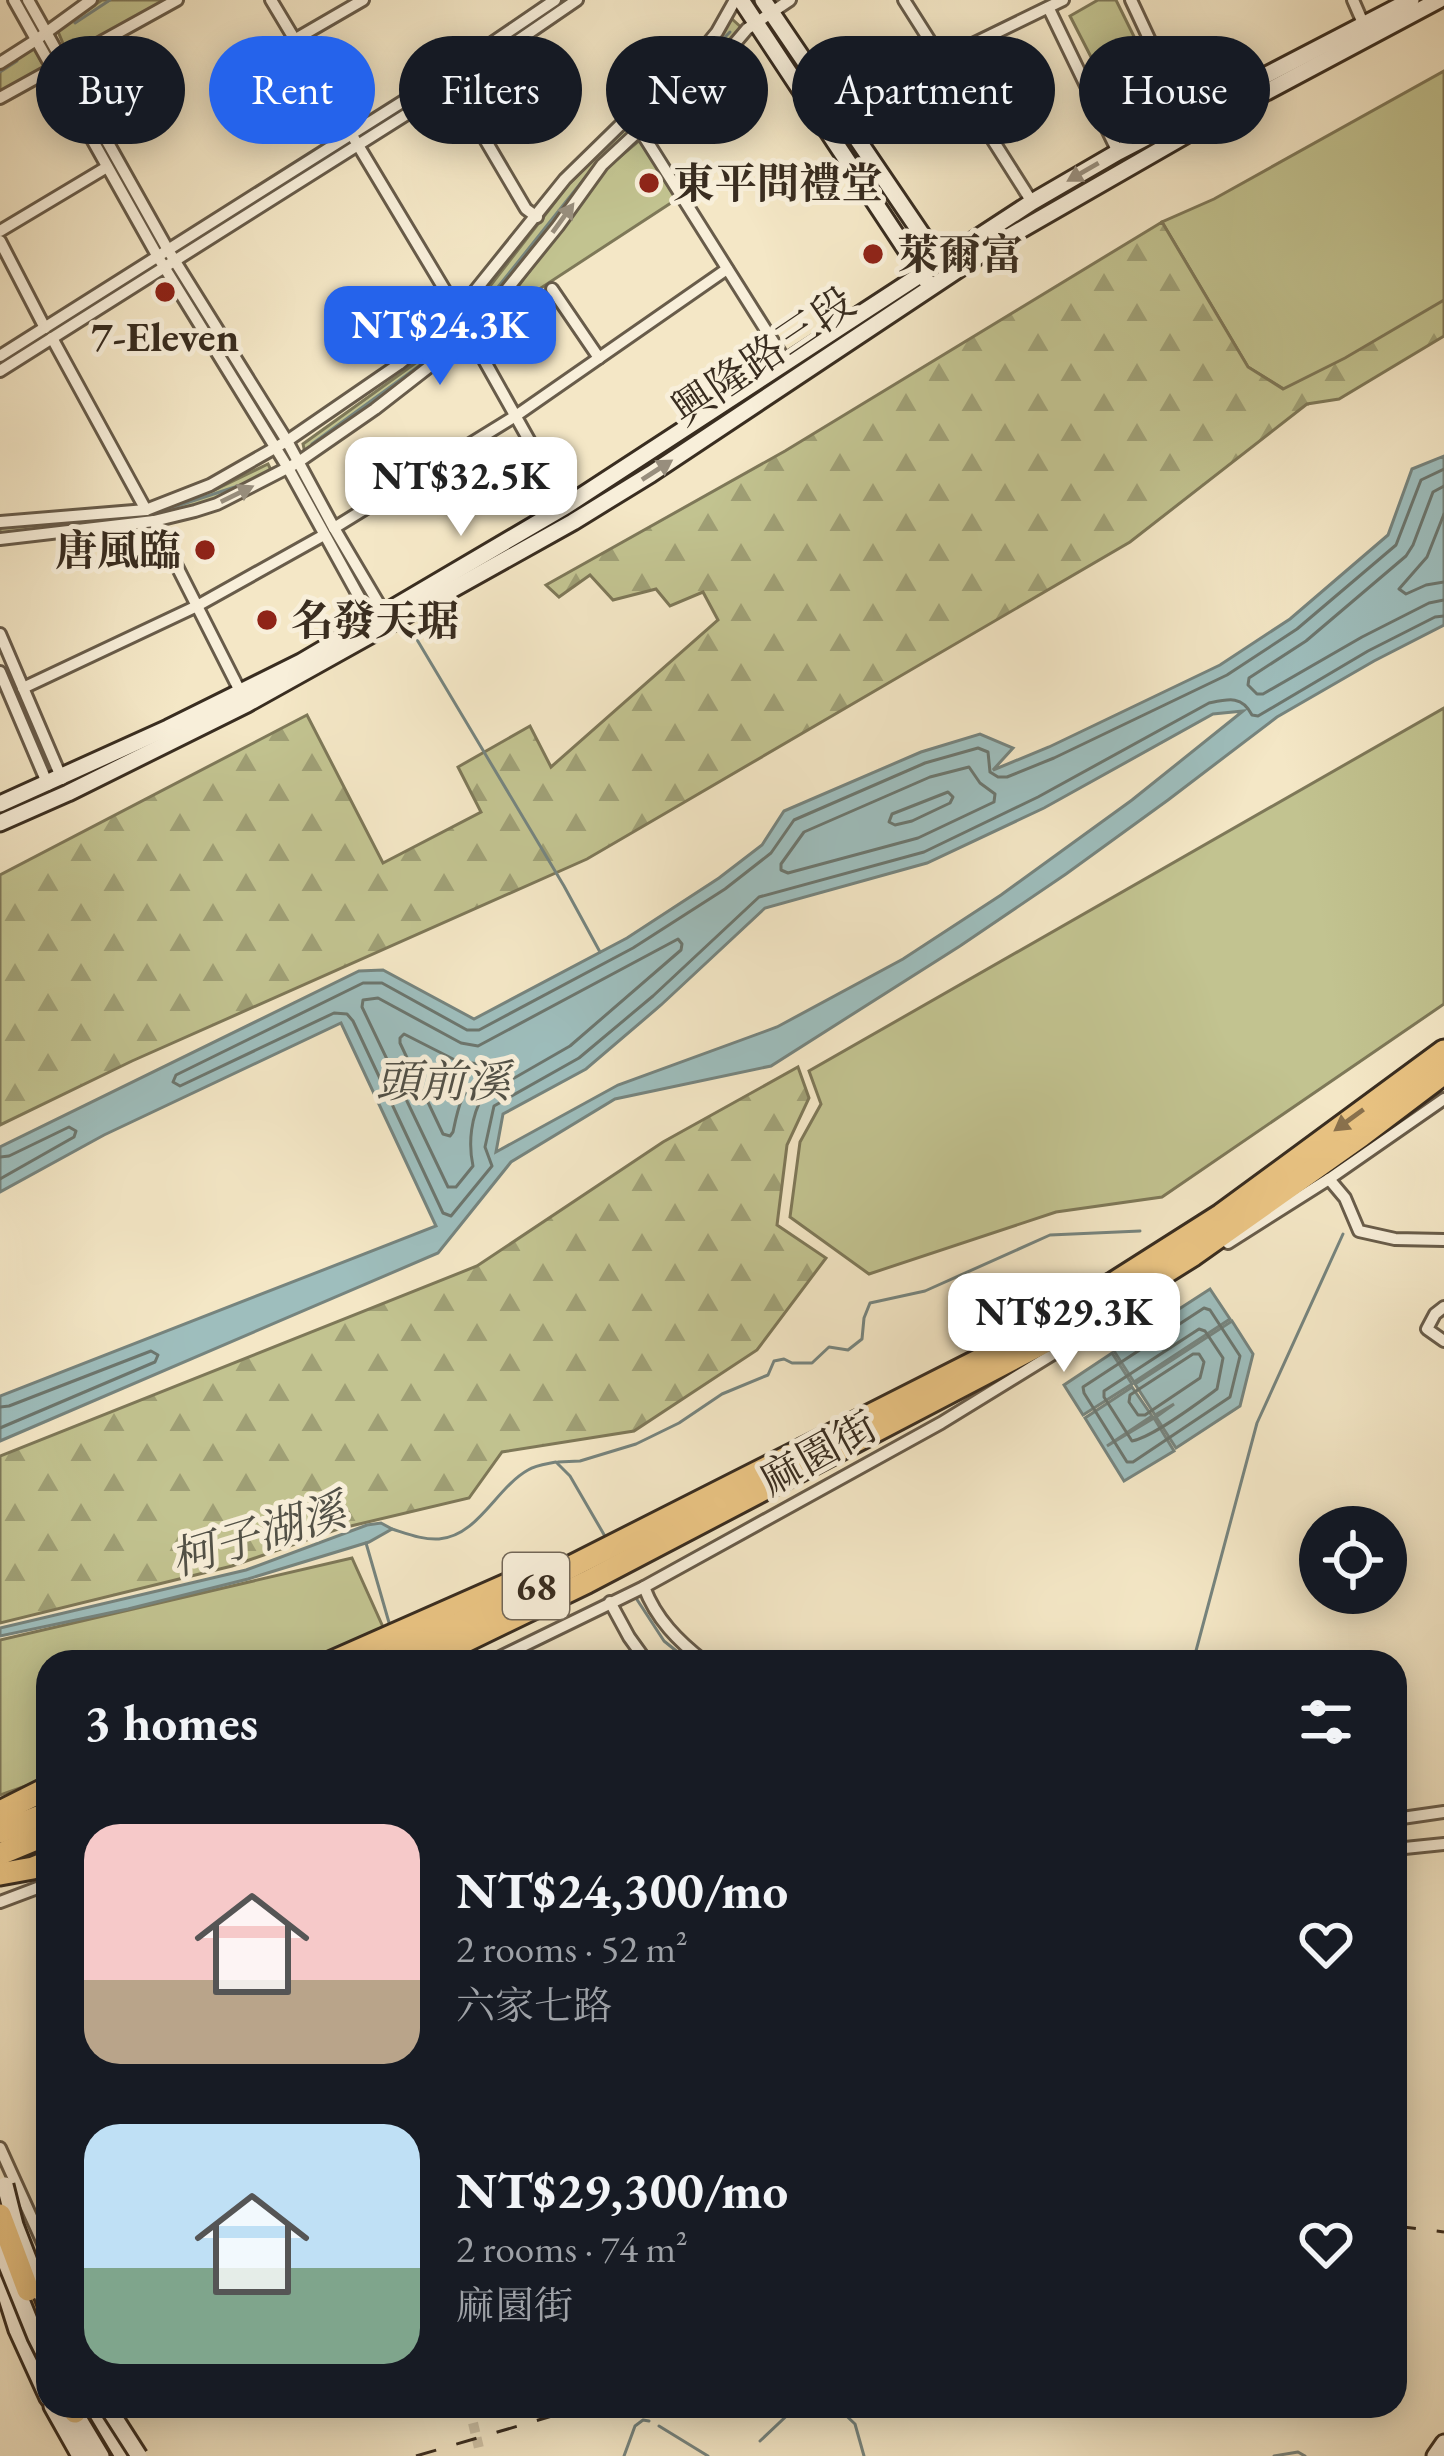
<!DOCTYPE html>
<meta charset="utf-8">
<style>
:root{--surface:#171b24;--page:#20242c;--text:#f1f3f6;--muted:#9ea1a6;--accent:#2563eb}
body{margin:0;font-family:"EB Garamond","Noto Serif TC",serif;background:var(--page);color:var(--text);height:100vh;display:flex;flex-direction:column;font-size:45px;white-space:nowrap}
*{box-sizing:border-box;margin:0}
p{font-size:39px;color:var(--muted)}
.icon{flex:none;width:66px;height:66px;fill:none;stroke:currentColor;stroke-width:2;stroke-linecap:round;stroke-linejoin:round}
.map{position:relative;flex:1;overflow:hidden}
.details{position:absolute;left:36px;top:1650px;width:1371px;height:768px;display:flex;flex-direction:column;background:var(--surface);border-radius:36px;box-shadow:0 6px 30px #0003}
.details>*{flex:none}
.top-card{position:absolute;left:36px;top:36px;width:1374px;height:108px;display:flex;gap:24px}
.tools{position:absolute;left:1299px;top:1506px;display:grid;gap:24px}
.tools a{display:grid;place-items:center;width:108px;height:108px;border-radius:50%;background:var(--surface);box-shadow:0 6px 30px #0003;font-size:60px}
.price{position:absolute;translate:-50% -102px;padding:0 27px;border-radius:24px;background:#fff;color:#222;font-size:39px;line-height:78px;filter:drop-shadow(0 3px 6px #0008)}
.price::after{content:'';position:absolute;left:50%;top:72px;width:36px;height:27px;margin-left:-18px;background:inherit;clip-path:polygon(0 0,100% 0,50% 100%)}
.price.selected{background:var(--accent);color:#fff}
ul{padding:0;list-style:none}
li{display:flex;align-items:center;gap:36px;height:300px;padding:0 48px}
li span{display:grid;place-items:center;flex:none;width:336px;height:240px;border-radius:36px;color:#555}
li>.icon{margin-inline-start:auto}
span .icon{width:144px;height:144px;fill:#fffc;stroke-width:1}
li b{font-size:51px}
h2{display:flex;justify-content:space-between;align-items:center;height:144px;padding:0 48px;font-size:51px}
.chip{padding:0 42px;border-radius:54px;background:var(--surface);box-shadow:0 6px 30px #0003;font-size:42px;line-height:108px}
.chip.selected{background:var(--accent);color:#fff}
.map>svg:first-child{display:block}
</style>
<div class="map">
<svg width="1444" height="2456" viewBox="0 0 1444 2456">
<defs>
<pattern id="forest-firs" width="22" height="20" patternUnits="userSpaceOnUse" patternTransform="scale(3)"><rect width="22" height="20" fill="#c2c390"/><path d="M5 1l3.5 6h-7zM16 11l3.5 6h-7z" fill="#9f9f75"/></pattern>
</defs>
<rect width="100%" height="100%" fill="#f4e7c6"/>
<filter id="stains"><feTurbulence type="fractalNoise" baseFrequency=".00167" numOctaves="4"/><feColorMatrix values="0 0 0 0 .2 0 0 0 0 .09 0 0 0 0 .02 0 0 0 .5 -.17"/></filter>
<radialGradient id="worn" r=".72"><stop offset=".6" stop-color="#630" stop-opacity="0"/><stop offset="1" stop-color="#630" stop-opacity=".3"/></radialGradient>
<!-- green -->
<g fill="#c2c390" stroke="#7e7858" stroke-width="3">
<path d="M102,0h74l-109,53 -10,-24z"/>
<path d="M1098,0h18l35,71 -41,23 -40,-78z"/>
<path d="M732,19l10,9 -38,43 -52,43 -64,61 -115,151 -14,13 -154,114 -2,-9 146,-105 120,-155 69,-70 58,-52z"/>
<path d="M33,46l12,22 -45,25v-27z"/>
<path d="M1444,71v252l-136,81 -60,-37 -86,-145 52,-23z"/>
<path d="M641,139l39,58 -185,121 108,-147z"/>
<path d="M268,464l4,8 -56,29 -63,18 -153,18v-10l150,-17 64,-20z"/>
<path d="M1444,708v296l-282,193 -106,15 -187,62 -79,-57 10,-75 21,-38 -12,-33z"/>
<path d="M352,1558l31,69 -71,35h-264v116l-48,17v-155z"/>
</g>
<!-- forest -->
<g fill="url(#forest-firs)" stroke="#7e7858" stroke-width="3">
<path d="M1162,222l86,145 35,22 62,-31 99,-58v36l-105,63 -32,5 -177,138 -543,317 -455,202 -132,64v-250l307,-160 76,148 98,-51 -23,-45 72,-41 21,41 167,-147 -15,-28 -33,14 -14,-17 -43,11 -23,-25 -31,22 -13,-12 239,-134z"/>
<path d="M798,1067l11,31 -22,47 -10,80 49,33 -69,92 -123,81 -132,21 -33,46 -131,31 -106,37 -232,57v-167l477,-190 186,-124z"/>
</g>
<!-- water -->
<g fill="#9ebebd" stroke="#76847e" stroke-width="3" fill-rule="evenodd">
<path d="M1444,456v169l-70,36 -97,56 -109,83 -102,74 -106,72 -189,120 -156,33 -104,63 -73,91 -438,188v-45l436,-170 -95,-203 -237,112 -104,57v-45l359,-176 24,-1 91,49 153,-81 92,-60 43,-33 22,-34 137,-59 59,-18 33,14 -20,22 56,-23 171,-82 70,-46 98,-84 24,-66zM1243,711l-111,89 -131,95 -98,64 -126,68 -159,58 -122,67 7,-38 83,-45 75,-64 104,-97 162,-45 117,-55 169,-94z"/>
<path d="M1210,1289l20,30 -96,63 -20,-31z"/>
<path d="M1232,1321l21,33 -13,52 -64,42 -20,-31 18,-13 -19,11 -20,-31z"/>
<path d="M1112,1353l20,31 -49,31 -19,-30z"/>
<path d="M1132,1387l20,29 -45,30 47,-28 20,33 -50,30 -39,-63z"/>
<path d="M381,1523l11,6 -23,13 -121,37 -120,30 -128,27v-8l246,-58 121,-45z"/>
</g>
<g fill="none" stroke-linecap="round" stroke-linejoin="round">
<!-- shore -->
<g stroke="#6c766e" stroke-width="3">
<path d="M1444,469l-23,11 -25,65 -99,84 -70,46 -173,83 -47,19h-9l-8,-5 -2,-20 -10,-4 -53,15 -131,57 -23,33 -46,36 -92,59 -154,82h-12l-85,-47h-19l-187,92 -3,7 7,4 154,-73 13,1 6,7 90,192 8,3 41,-50 -7,-19 9,-41 85,-48 74,-62 106,-99 165,-45 114,-55 171,-94c19,-4 33,-8 43,12l6,1 110,-65 67,-34 9,-1"/>
<path d="M1444,486l-11,6 -20,53 -7,11 -100,85 -57,37 -1,7 9,9h6l99,-57 67,-34 15,-3"/>
<path d="M1444,514l-17,43 -28,32 7,5 20,-9 18,-3"/>
<path d="M969,767l11,16 15,11 -1,8 -76,36 -130,35 -7,-3v-6l23,-32 126,-55z"/>
<path d="M948,792l5,5 -3,6 -38,18 -17,4 -6,-3 3,-8z"/>
<path d="M678,939l4,5 -1,6 -111,96 -87,50c-12,20 -15,47 -10,70l-17,21h-8l-86,-180 1,-7 15,-2 83,45 17,3z"/>
<path d="M404,1034l53,27 22,3 4,4 -1,6c-21,16 -24,34 -29,58l-3,4 -7,-2 -43,-91v-5z"/>
<path d="M0,1157l9,-1 60,-29 7,4 -2,6 -74,42"/>
<path d="M1204,1308l6,2 30,46 -10,41 -97,65h-6l-43,-69 -1,-6z"/>
<path d="M1199,1329l6,2 18,27 -6,31c-19,14 -64,48 -85,52l-28,-44v-6z"/>
<path d="M1193,1354h6l5,8 -4,16 -55,37h-7l-9,-13 1,-7z"/>
<path d="M0,1407l9,-1 142,-55 7,4 -3,7 -155,66"/>
</g>
<!-- stream -->
<g stroke="#76847e" stroke-width="3">
<path d="M75,23l35,-23"/>
<path d="M0,72l17,-11"/>
<path d="M643,120l87,-88"/>
<path d="M312,444l129,-94 26,-24 129,-162"/>
<path d="M15,532l135,-17 91,-30"/>
<path d="M416,638l148,248 36,66"/>
<path d="M558,1462l22,-1 56,-17 43,-21 43,-29 46,-19 6,-14 10,-2 8,4h20l17,-16 19,3 14,-11 2,-21 6,-15 55,-12 125,-56 90,-4"/>
<path d="M392,1529c16,5 31,11 47,10 39,-3 57,-51 89,-69 8,-5 19,-6 28,-8l14,14 36,62"/>
<path d="M366,1543l24,83"/>
<path d="M634,1595l30,46 26,21"/>
<path d="M1193,1662l64,-239 86,-189"/>
<path d="M1395,1825l29,-5"/>
<path d="M836,2406l19,18 9,32"/>
<path d="M659,2426l49,30"/>
<path d="M760,2441l37,-35"/>
<path d="M624,2456l11,-30 8,-6 6,1"/>
<path d="M1274,2456l24,-4 7,4"/>
</g>
<!-- street-tunnel -->
<path stroke="#cfc2a5" stroke-width="10" stroke-dasharray="10 5" stroke-linecap="butt" d="M473,2423l6,25"/>
<defs>
<g id="street">
<path d="M14,0l144,257 130,211 87,158"/>
<path d="M28,0l140,250 119,191 47,87 52,88"/>
<path d="M271,0l187,312"/>
<path d="M904,0l128,202"/>
<path d="M1131,0l57,122"/>
<path d="M1353,0l13,30"/>
<path d="M1049,9l69,143"/>
<path d="M294,40l69,-40"/>
<path d="M942,59l121,-59"/>
<path d="M0,63l36,-23 55,-40"/>
<path d="M453,85l73,124 11,8"/>
<path d="M0,98l177,-98"/>
<path d="M640,130l146,232"/>
<path d="M0,231l107,-64"/>
<path d="M0,241l45,87"/>
<path d="M552,289l47,69"/>
<path d="M470,335l96,171"/>
<path d="M52,338l94,172"/>
<path d="M0,356l448,-283 107,-73"/>
<path d="M0,371l453,-286 124,-85"/>
<path d="M154,521l87,172"/>
<path d="M0,522l146,-12 64,-25 77,-44 112,-77 37,-30 22,-22 107,-133 84,-82 40,-31 28,-34 18,-32"/>
<path d="M334,528l183,-113 210,-146"/>
<path d="M0,539l154,-18 41,-10 22,-7 80,-41 78,-54 95,-74 88,-109 44,-61 60,-56 46,-34 39,-46 43,-29"/>
<path d="M0,634l62,145"/>
<path d="M0,672l48,113"/>
<path d="M23,688l174,-82 127,-71"/>
<path d="M1329,1179l16,19 14,33 36,8 49,1"/>
<path d="M1228,1243l101,-64 115,-80"/>
<path d="M1444,1307l-9,7 -8,15 17,12"/>
<path d="M644,1587c12,32 34,54 61,75"/>
<path d="M610,1602l19,35 18,25"/>
<path d="M490,1662l154,-75 297,-164 211,-130"/>
<path d="M1395,1819l49,-7"/>
<path d="M1395,1849l49,-5"/>
<path d="M0,1902l48,-18"/>
<path d="M0,2148l48,106"/>
<path d="M32,2345l16,35"/>
<path d="M67,2420l25,36"/>
</g>
<g id="secondary">
<path d="M741,0l185,280"/>
<path d="M763,0l181,267"/>
<path d="M0,804l168,-76 133,-66 265,-156 466,-304 86,-50 293,-152"/>
<path d="M0,823l68,-30 179,-89 326,-182 78,-48 347,-231 195,-112 246,-131"/>
<path d="M0,2276l17,54 31,68"/>
<path d="M52,2406l28,50"/>
<path d="M71,2406l30,50"/>
<path d="M93,2406l30,50"/>
<path d="M1435,2456l9,-13"/>
</g>
<g id="highway">
<path d="M332,1662l179,-79"/>
<path d="M383,1662l618,-313 113,-66 107,-68 223,-164"/>
<path d="M422,1662l165,-80 515,-270 91,-57 168,-119 83,-63"/>
<path d="M0,1812l48,-24"/>
<path d="M0,1832l48,-19"/>
<path d="M0,1854l48,-20"/>
<path d="M0,1874l33,-6 15,-6"/>
<path d="M28,2290l20,53"/>
<path d="M73,2406l2,6"/>
</g>
</defs>
<!-- street casing -->
<use href="#street" stroke="#685c4a" stroke-width="16"/>
<!-- secondary casing -->
<use href="#secondary" stroke="#392d20" stroke-width="21"/>
<!-- highway casing -->
<use href="#highway" stroke="#392d20" stroke-width="27"/>
<!-- street -->
<use href="#street" stroke="#f8efda" stroke-width="10"/>
<!-- secondary -->
<use href="#secondary" stroke="#f8efda" stroke-width="15"/>
<!-- highway -->
<use href="#highway" stroke="#eac483" stroke-width="21"/>
<!-- rail -->
<g stroke="#392d20" stroke-width="3" stroke-dasharray="21 21" stroke-linecap="butt">
<path d="M1395,2226l49,6"/>
<path d="M416,2456l170,-50"/>
</g>
<defs>
<g id="secondary-bridge">
<path d="M5,2185l10,40 33,85"/>
<path d="M0,2248l36,89 12,24"/>
<path d="M107,2406l32,50"/>
</g>
<path id="highway-bridge" d="M0,2215l28,75"/>
</defs>
<!-- secondary-bridge casing -->
<use href="#secondary-bridge" stroke="#392d20" stroke-width="21" stroke-linecap="butt"/>
<!-- highway-bridge casing -->
<use href="#highway-bridge" stroke="#392d20" stroke-width="27" stroke-linecap="butt"/>
<!-- secondary-bridge -->
<use href="#secondary-bridge" stroke="#f8efda" stroke-width="15"/>
<!-- highway-bridge -->
<use href="#highway-bridge" stroke="#eac483" stroke-width="21"/>
</g>
<!-- one-way arrows -->
<defs><path id="oneway-solid" d="M-6-.8H1V-3.2L6.5 0L1 3.2V.8H-6Z" transform="scale(3)"/></defs>
<g fill="#988e7d">
<use href="#oneway-solid" transform="translate(1083 172) rotate(150)"/>
<use href="#oneway-solid" transform="translate(563 218) rotate(-54)"/>
<use href="#oneway-solid" transform="translate(657 470) rotate(-33)"/>
<use href="#oneway-solid" transform="translate(237 494) rotate(-26)"/>
</g>
<use fill="#89714d" href="#oneway-solid" transform="translate(1349 1120) rotate(144)"/>
<!-- markers -->
<g fill="#8f2418" stroke="#f8efda" stroke-width="4.5">
<circle cx="649" cy="183" r="12"/>
<circle cx="873" cy="254" r="12"/>
<circle cx="165" cy="292" r="12"/>
<circle cx="205" cy="550" r="12"/>
<circle cx="267" cy="620" r="12"/>
</g>
<g text-anchor="middle" dominant-baseline="central" stroke-width="10" stroke-linejoin="round" paint-order="stroke">
<!-- shield labels -->
<rect fill="#f8efda" stroke="#726758" stroke-width="3" x="503" y="1553" width="66" height="66" rx="9"/>
<g font-size="39" font-weight="bold" fill="#392d20">
<text x="536" y="1586">68</text>
</g>
<!-- poi labels -->
<g font-size="42" font-weight="bold" fill="#392d20" stroke="#f8efda" text-anchor="start">
<text x="673" y="183">東平問禮堂</text>
<text x="897" y="254">萊爾富</text>
<text x="165" y="336" text-anchor="middle">7-Eleven</text>
<text x="181" y="550" text-anchor="end">唐風臨</text>
<text x="291" y="620">名發天琚</text>
</g>
<!-- street labels -->
<g font-size="42" fill="#392d20" stroke="#f8efda">
<text transform="translate(763 356) rotate(-34)">興隆路三段</text>
<text transform="translate(818 1453) rotate(-29)">麻園街</text>
</g>
<!-- water labels -->
<g font-size="45" font-style="italic" fill="#525147" stroke="#f8efda">
<text x="443" y="1081">頭前溪</text>
<text transform="translate(258 1534) rotate(-17)">柯子湖溪</text>
</g>
</g>
<rect width="100%" height="100%" filter="url(#stains)"/>
<rect width="100%" height="100%" fill="url(#worn)"/>
</svg>
<div class="tools">
<a><svg class="icon" aria-label="locate" viewBox="0 0 24 24"><circle cx="12" cy="12" r="6"/><path d="M12 2v4M12 18v4M2 12h4M18 12h4"/></svg></a>
</div>
<b class="price selected" style="left:440px;top:388px">NT$24.3K</b>
<b class="price" style="left:461px;top:539px">NT$32.5K</b>
<b class="price" style="left:1064px;top:1375px">NT$29.3K</b>
<div class="top-card">
<a class="chip">Buy</a>
<a class="chip selected">Rent</a>
<a class="chip">Filters</a>
<a class="chip">New</a>
<a class="chip">Apartment</a>
<a class="chip">House</a>
</div>
<section class="details">
<h2>3 homes<svg class="icon" aria-label="filters" viewBox="0 0 24 24"><path d="M4 7h16M4 17h16"/><circle cx="9" cy="7" r="2"/><circle cx="15" cy="17" r="2"/></svg></h2>
<ul>
<li><span style="background:linear-gradient(#f6c9c9 65%,#b9a48a 0)"><svg class="icon" aria-label="home" viewBox="0 0 24 24"><path d="M3 11l9-7 9 7M6 9v11h12V9"/></svg></span><div><b>NT$24,300/mo</b><p>2 rooms · 52 m²</p><p>六家七路</p></div><svg class="icon" aria-label="heart" viewBox="0 0 24 24"><path d="M12 20l-8-8c-3-5 5-10 8-4 3-6 11-1 8 4z"/></svg></li>
<li><span style="background:linear-gradient(#bfe0f5 60%,#7fa58c 0)"><svg class="icon" aria-label="home" viewBox="0 0 24 24"><path d="M3 11l9-7 9 7M6 9v11h12V9"/></svg></span><div><b>NT$29,300/mo</b><p>2 rooms · 74 m²</p><p>麻園街</p></div><svg class="icon" aria-label="heart" viewBox="0 0 24 24"><path d="M12 20l-8-8c-3-5 5-10 8-4 3-6 11-1 8 4z"/></svg></li>
</ul>
</section>
</div>
